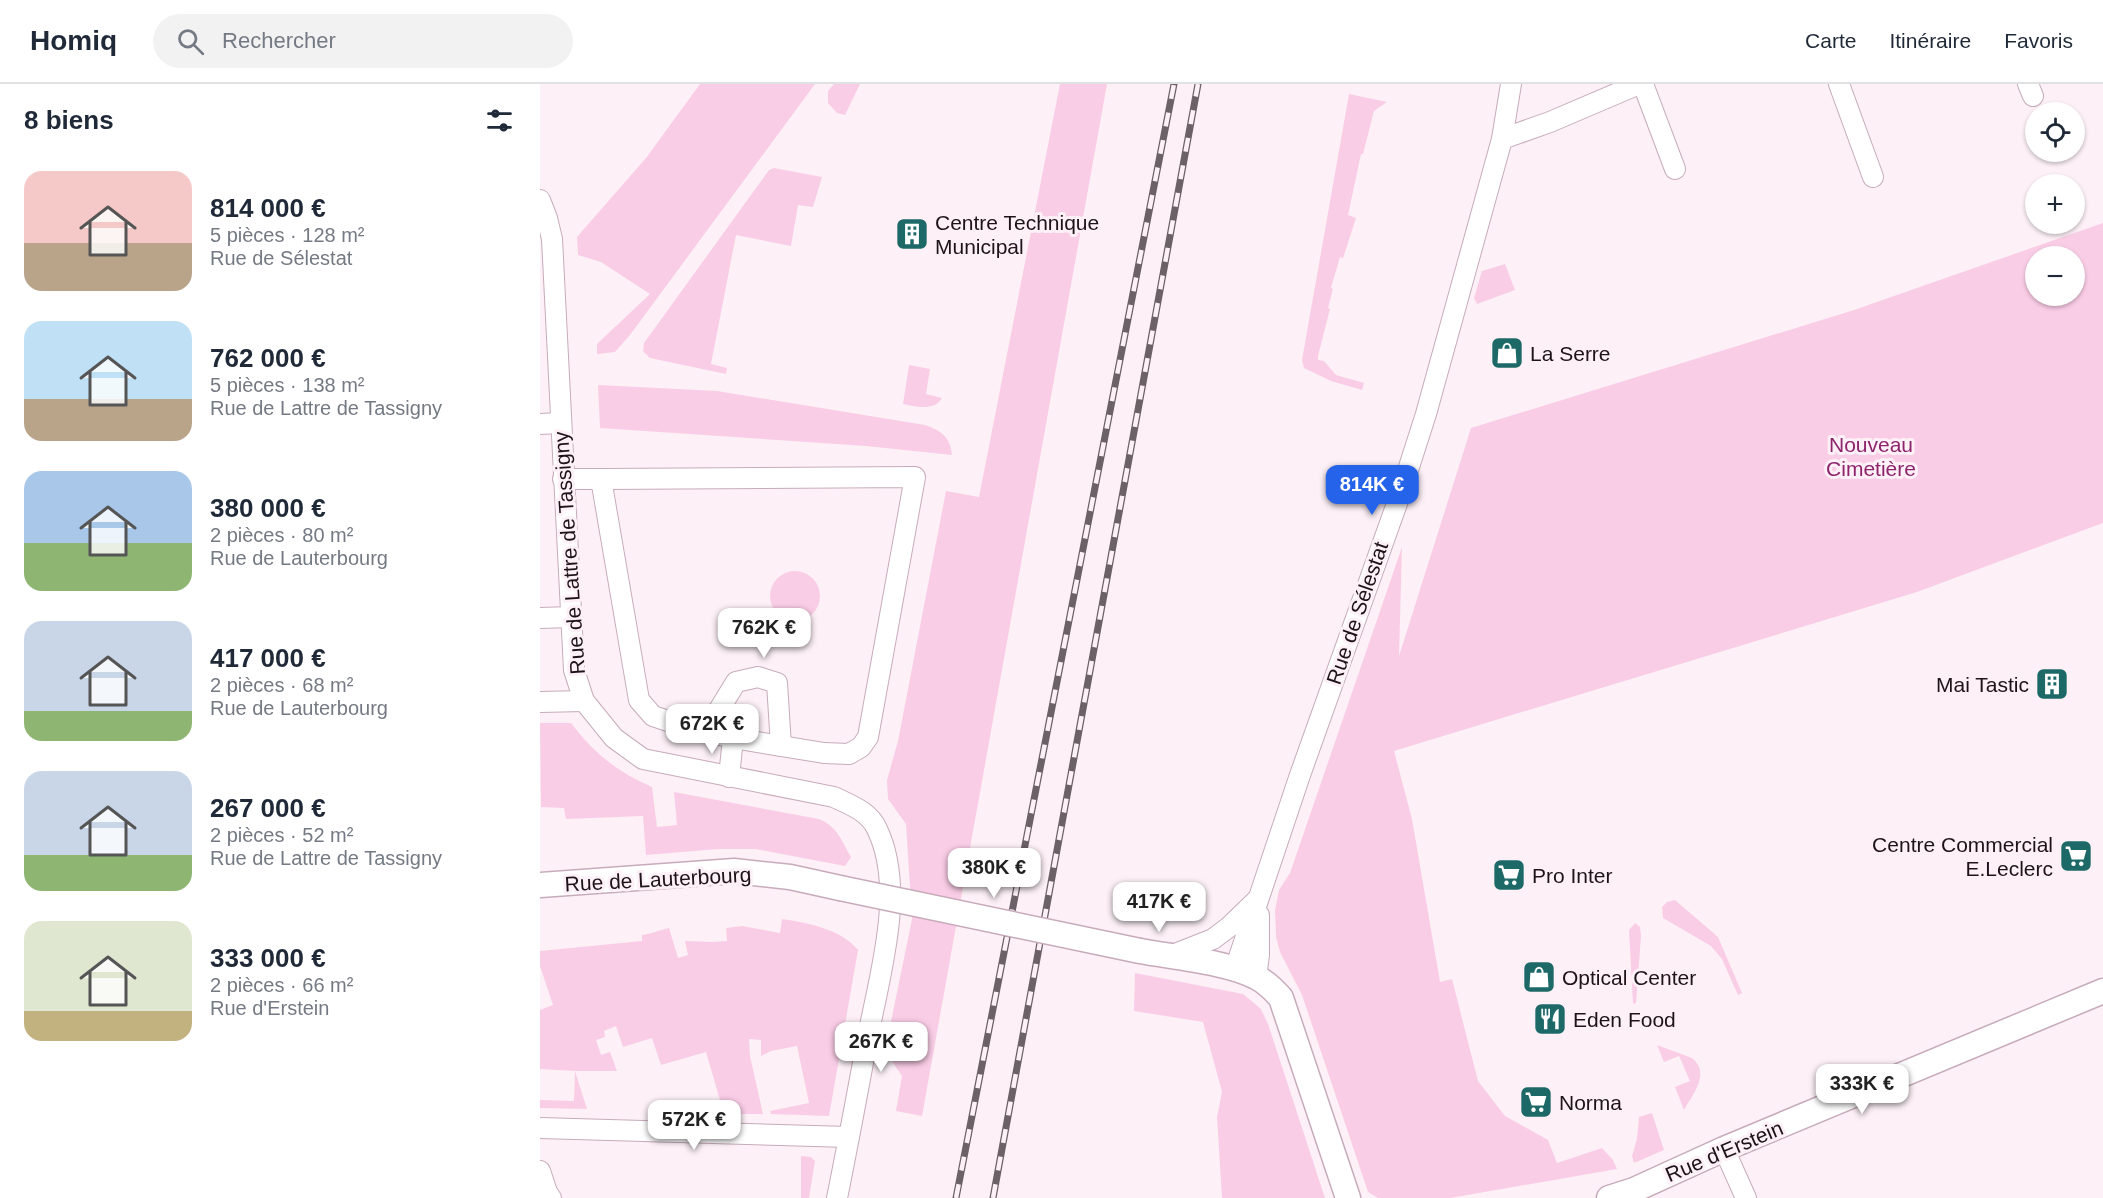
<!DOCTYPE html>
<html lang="fr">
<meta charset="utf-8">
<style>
:root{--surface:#fff;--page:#f2f2f3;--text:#1f2937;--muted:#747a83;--line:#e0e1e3;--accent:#2563eb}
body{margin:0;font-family:Arial,sans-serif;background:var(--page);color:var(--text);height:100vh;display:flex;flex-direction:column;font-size:22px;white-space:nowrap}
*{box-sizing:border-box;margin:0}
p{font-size:20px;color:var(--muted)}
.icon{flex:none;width:33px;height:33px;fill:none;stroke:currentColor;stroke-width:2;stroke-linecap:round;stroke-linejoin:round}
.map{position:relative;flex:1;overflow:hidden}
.sheet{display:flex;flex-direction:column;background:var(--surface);width:540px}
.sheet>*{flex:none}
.tools{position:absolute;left:1485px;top:18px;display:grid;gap:12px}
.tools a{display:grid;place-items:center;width:60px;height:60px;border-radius:50%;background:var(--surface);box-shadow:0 2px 4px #0004;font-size:30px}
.price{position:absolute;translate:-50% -51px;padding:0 14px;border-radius:12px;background:#fff;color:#222;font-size:20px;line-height:39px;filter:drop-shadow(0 2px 3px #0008)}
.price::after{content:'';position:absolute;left:50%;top:36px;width:18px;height:14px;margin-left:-9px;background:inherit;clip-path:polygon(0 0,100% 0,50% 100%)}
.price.current{background:var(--accent);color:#fff}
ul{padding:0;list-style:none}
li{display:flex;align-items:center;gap:18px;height:150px;padding:0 24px}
li span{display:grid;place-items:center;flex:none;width:168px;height:120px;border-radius:18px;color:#555}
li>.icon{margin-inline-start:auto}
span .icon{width:72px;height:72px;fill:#fffc;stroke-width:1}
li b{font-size:26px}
h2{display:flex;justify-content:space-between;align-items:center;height:72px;padding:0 24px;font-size:26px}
header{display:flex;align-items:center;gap:36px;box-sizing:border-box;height:84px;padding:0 30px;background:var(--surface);border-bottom:2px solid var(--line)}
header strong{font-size:28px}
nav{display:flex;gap:33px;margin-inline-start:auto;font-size:21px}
.search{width:420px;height:54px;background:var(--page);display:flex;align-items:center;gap:15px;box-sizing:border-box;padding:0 21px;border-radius:33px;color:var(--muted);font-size:22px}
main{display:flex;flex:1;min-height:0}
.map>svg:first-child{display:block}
</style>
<header>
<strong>Homiq</strong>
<div class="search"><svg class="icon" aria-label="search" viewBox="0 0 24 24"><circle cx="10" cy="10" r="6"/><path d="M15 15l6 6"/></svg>Rechercher</div>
<nav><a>Carte</a><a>Itinéraire</a><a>Favoris</a></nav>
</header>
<main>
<section class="sheet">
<h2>8 biens<svg class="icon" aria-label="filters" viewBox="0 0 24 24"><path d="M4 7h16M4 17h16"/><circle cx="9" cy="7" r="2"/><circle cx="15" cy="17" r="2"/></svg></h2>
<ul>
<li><span style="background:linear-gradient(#f6c9c9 60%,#b9a48a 0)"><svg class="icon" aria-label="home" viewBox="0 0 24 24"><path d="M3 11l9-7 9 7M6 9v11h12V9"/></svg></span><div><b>814 000 €</b><p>5 pièces · 128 m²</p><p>Rue de Sélestat</p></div></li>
<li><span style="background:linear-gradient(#bfe0f5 65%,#b9a48a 0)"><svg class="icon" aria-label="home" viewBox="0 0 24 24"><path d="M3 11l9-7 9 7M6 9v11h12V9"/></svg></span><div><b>762 000 €</b><p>5 pièces · 138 m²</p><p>Rue de Lattre de Tassigny</p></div></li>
<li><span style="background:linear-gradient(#a9c7e8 60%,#8fb573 0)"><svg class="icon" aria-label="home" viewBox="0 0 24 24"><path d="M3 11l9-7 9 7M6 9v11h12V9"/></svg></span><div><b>380 000 €</b><p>2 pièces · 80 m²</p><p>Rue de Lauterbourg</p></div></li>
<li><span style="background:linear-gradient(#c9d6e8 75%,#8fb573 0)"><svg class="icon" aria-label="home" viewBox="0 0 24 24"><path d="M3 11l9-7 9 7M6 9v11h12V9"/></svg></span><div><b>417 000 €</b><p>2 pièces · 68 m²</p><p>Rue de Lauterbourg</p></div></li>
<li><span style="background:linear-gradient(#c9d6e8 70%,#8fb573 0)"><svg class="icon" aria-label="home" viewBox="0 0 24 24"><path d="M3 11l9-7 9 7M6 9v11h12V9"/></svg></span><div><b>267 000 €</b><p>2 pièces · 52 m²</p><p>Rue de Lattre de Tassigny</p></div></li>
<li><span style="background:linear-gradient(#dfe7d0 75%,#c2b280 0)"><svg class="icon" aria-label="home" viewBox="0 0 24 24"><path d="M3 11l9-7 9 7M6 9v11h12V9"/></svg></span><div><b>333 000 €</b><p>2 pièces · 66 m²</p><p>Rue d'Erstein</p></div></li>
</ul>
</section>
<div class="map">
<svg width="1563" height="1114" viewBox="0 0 1563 1114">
<rect width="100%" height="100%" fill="#fdf1f7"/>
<!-- green -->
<g fill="#facde6" fill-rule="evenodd">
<path d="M160,0h115l-185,251 -15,17 -18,2v-10l53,-50 -49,-32 -23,-7 -1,-18 69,-79z"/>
<path d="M294,0h26l-15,31 -8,-2 -9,-10v-12z"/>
<path d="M520,0h47l-185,1032 -26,-5 6,-35 -17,-25 27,-132 -6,-95 -18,-25 -1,-19 11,-39 48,-250 33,6z"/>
<path d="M809,10l38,8 -13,9 -11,43h-2l-13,61 8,3 -13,40 -3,-1 -9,31 2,1 -5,19 2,1 -12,47v4l6,1 12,14 28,8 -2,7 -31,-9 -27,-13 -2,-8z"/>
<path d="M234,84l48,9 -9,30 -15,-2 -7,41 -55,-11 -25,129 16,4 -1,6 -76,-16 -7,-7 1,-8 125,-173z"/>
<path d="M1563,139v300l-186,69 -523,159 18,68 28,163 12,-3 26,102 27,35 43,24 9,23 45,-15 11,12 4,9 -167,29h-72l-10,-6 -66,-197 -22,-43 -4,-15 -1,-27 4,-20 11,-17 112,-326 -3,109 72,-228 383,-118zM1534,172v40h-38v-40z"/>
<path d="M965,180l10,26 -38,14 -3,-6 8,-27z"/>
<path d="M369,281l21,4 -4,25 16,4c-7,13 -26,9 -39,6z"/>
<path d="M58,301l119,6 208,34c16,5 26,13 27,30l-86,-9 -266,-18z"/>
<circle cx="255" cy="512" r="25"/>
<path d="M0,639h31c24,31 45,48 81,64l5,40 20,-2 -3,-33 145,27c19,8 22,21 32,38l-6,9 -89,-17h-38l-72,6 -3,-39 -77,3 -2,-11 -23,-1z"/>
<path d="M1135,816l43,37 24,56 -4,2 -16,-36 -11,-13 -48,-28 -1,-11 5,-5z"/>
<path d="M242,835c26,4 59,10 76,31l-29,166 -58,-2 -1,-3 39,-8 -12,-57 -26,5 -10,5v-16l-12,-1 1,17 13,58h-39l-18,-62 -45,13 -9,-27 -29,9 -7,-21 -12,5 1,6 -9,3 5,15 9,-3 7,19h-42l12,38 -47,-1v-8l34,1 1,-30 -35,-2v-59l13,-5 -13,-39v-15l102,-10v-6c10,-1 17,-5 27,-7l9,30 10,-3 -3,-14 27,1 15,-1 -1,-13 16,-2 38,7z"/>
<path d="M1095,839l5,4 1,9 -5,67 -3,1 -4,-74z"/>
<path d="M595,889l108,21 18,15 7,15 57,174h-103l-5,-81 5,-25 -19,-70 -69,-11z"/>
<path d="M1117,961l35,13c19,15 1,36 -8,52l-9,-23 15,-6 -11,-25 -15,6z"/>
<path d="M1112,1029l12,37 -30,13 -2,-7 5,-17 2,-22z"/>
<path d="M261,1072l10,1 4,4 -6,37h-8z"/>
</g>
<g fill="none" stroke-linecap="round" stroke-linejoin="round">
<defs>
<g id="minor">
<path d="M1103,0l32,85"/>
<path d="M1299,0l34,93"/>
<path d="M1488,0l5,12"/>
<path d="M962,55l48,-17 89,-38"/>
<path d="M0,116l7,18 5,21 22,431 10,31 30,37 29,21 191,38c16,8 35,14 43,32 29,60 3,144 -9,207 -10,54 -20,108 -31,162"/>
<path d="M0,340l20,-1"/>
<path d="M23,395h38l314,-2 -47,260 -7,10 -12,7 -25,-1 -91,-15 -53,-13 -27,-9 -14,-16 -38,-221"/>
<path d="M0,534l31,-1"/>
<path d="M0,618l44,-1"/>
<path d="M166,647l30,-49 22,-5 19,6 4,63"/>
<path d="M189,693l4,-39"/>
<path d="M630,872l43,-17 16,-12 28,-27"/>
<path d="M695,885l65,-194 100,-280 26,-81 76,-275 9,-55"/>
<path d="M716,893l3,-22v-40"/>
<path d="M0,1044l309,9"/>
<path d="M1184,1065l22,49"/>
<path d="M0,1087l7,21 4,6"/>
</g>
<g id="tertiary">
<path d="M0,801l194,-14 56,6 50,11"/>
<path d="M600,867c32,6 88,11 116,26 10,5 18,13 25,21l67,200"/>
<path d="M1069,1114l25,-8 90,-41 379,-158"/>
</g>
</defs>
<!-- minor casing -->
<use href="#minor" stroke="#c7abba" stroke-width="22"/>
<!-- tertiary casing -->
<use href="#tertiary" stroke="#c7abba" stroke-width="27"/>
<!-- minor -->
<use href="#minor" stroke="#fff" stroke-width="20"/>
<!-- tertiary -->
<use href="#tertiary" stroke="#fff" stroke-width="24"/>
<defs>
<g id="rail">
<path d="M416,1114l218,-1114"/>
<path d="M453,1114l205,-1114"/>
</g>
</defs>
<!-- rail casing -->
<use href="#rail" stroke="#6b6167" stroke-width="7"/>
<!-- rail -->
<use href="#rail" stroke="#fdf1f7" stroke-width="4.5" stroke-dasharray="14" stroke-linecap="butt"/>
<defs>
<path id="tertiary-bridge" d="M300,804l300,63"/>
</defs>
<!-- tertiary-bridge casing -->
<use href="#tertiary-bridge" stroke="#c7abba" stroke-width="27" stroke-linecap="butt"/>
<!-- tertiary-bridge -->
<use href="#tertiary-bridge" stroke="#fff" stroke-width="24"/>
</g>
<!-- icons -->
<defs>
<symbol id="building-square" viewBox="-11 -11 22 22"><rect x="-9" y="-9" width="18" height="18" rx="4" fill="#1d6968" stroke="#fdf1f7"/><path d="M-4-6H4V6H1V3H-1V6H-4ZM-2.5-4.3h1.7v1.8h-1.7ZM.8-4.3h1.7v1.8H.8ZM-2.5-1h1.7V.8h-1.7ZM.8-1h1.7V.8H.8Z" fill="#fff"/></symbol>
<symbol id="shop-square" viewBox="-11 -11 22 22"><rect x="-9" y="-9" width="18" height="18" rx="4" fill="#1d6968" stroke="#fdf1f7"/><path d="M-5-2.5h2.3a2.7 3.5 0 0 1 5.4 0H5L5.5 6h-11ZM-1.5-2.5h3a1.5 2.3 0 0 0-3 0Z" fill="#fff"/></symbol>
<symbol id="supermarket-square" viewBox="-11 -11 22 22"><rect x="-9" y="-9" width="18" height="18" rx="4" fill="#1d6968" stroke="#fdf1f7"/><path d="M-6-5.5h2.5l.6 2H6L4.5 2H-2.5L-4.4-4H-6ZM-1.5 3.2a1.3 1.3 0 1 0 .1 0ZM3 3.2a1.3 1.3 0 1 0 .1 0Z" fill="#fff"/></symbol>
<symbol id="restaurant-square" viewBox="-11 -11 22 22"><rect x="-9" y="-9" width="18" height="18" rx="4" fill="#1d6968" stroke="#fdf1f7"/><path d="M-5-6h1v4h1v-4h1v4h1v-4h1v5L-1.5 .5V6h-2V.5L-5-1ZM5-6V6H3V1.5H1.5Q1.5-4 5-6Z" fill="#fff"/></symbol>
</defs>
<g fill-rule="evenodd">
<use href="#building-square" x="353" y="131" width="38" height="38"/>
<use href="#shop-square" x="948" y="250" width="38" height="38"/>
<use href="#building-square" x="1493" y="581" width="38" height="38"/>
<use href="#supermarket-square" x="1517" y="753" width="38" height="38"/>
<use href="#supermarket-square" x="950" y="772" width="38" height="38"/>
<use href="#shop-square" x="980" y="874" width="38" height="38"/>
<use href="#restaurant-square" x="991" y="916" width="38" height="38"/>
<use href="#supermarket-square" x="977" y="999" width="38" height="38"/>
</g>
<g text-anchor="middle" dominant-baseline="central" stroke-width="6" stroke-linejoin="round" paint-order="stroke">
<!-- poi labels -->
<g font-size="21" fill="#1d1319" stroke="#fdf1f7" text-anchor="start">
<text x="395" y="138">Centre Technique<tspan x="395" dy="24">Municipal</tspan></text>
<text x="990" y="269">La Serre</text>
<text x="1489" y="600" text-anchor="end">Mai Tastic</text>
<text x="1513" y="760" text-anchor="end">Centre Commercial<tspan x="1513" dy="24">E.Leclerc</tspan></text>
<text x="992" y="791">Pro Inter</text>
<text x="1022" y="893">Optical Center</text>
<text x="1033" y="935">Eden Food</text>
<text x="1019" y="1018">Norma</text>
</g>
<!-- park labels -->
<g font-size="21" fill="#8d246c" stroke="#fdf1f7">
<text x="1331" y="360">Nouveau<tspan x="1331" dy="24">Cimetière</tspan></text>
</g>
<!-- street labels -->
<g font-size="21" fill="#1d1319" stroke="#fdf1f7">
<text transform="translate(29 469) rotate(-94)">Rue de Lattre de Tassigny</text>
<text transform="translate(817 529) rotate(-71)">Rue de Sélestat</text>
<text transform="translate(118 795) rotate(-3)">Rue de Lauterbourg</text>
<text transform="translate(1184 1067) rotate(-23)">Rue d'Erstein</text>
</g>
</g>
</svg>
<div class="tools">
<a><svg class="icon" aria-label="locate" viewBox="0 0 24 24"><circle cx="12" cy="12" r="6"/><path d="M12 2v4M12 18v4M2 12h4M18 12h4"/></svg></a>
<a>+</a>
<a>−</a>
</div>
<b class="price current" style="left:832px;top:432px">814K €</b>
<b class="price" style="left:224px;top:575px">762K €</b>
<b class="price" style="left:172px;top:671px">672K €</b>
<b class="price" style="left:454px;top:815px">380K €</b>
<b class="price" style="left:619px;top:849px">417K €</b>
<b class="price" style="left:341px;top:989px">267K €</b>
<b class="price" style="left:1322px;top:1031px">333K €</b>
<b class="price" style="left:154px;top:1067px">572K €</b>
</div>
</main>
